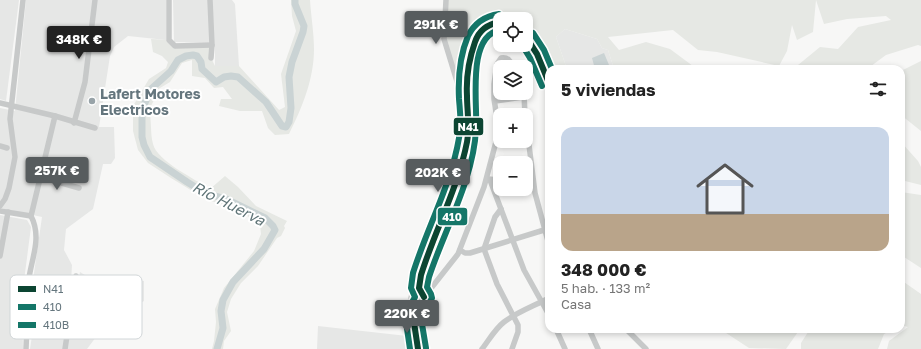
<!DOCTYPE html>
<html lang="es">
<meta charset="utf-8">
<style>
:root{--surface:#fff;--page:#f6f6f6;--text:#222;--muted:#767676;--accent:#575c5e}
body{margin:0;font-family:"Golos Text",sans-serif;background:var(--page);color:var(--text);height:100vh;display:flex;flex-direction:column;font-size:15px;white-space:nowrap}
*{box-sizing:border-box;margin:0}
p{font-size:13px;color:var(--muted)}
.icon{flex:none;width:22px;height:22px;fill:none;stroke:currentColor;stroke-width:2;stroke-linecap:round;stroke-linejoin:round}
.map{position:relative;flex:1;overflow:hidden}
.panel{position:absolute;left:545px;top:65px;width:360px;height:268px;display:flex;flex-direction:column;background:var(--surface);border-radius:12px;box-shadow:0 2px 6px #0003}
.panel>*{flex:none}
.controls{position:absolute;left:493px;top:12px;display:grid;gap:8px}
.controls a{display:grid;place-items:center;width:40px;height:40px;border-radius:8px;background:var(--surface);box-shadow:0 2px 6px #0003;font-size:20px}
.price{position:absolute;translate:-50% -34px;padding:0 9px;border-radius:4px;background:var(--accent);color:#fff;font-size:13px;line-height:26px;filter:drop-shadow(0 1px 2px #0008)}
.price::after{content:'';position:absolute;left:50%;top:24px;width:12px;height:9px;margin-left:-6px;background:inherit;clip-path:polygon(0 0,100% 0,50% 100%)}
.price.active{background:#222;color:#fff}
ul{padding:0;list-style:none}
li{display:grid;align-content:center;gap:8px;height:212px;padding:0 16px}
li span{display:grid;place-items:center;height:124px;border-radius:12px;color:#555}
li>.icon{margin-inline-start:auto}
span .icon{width:72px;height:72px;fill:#fffc;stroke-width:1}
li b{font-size:17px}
h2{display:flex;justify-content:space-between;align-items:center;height:48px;padding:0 16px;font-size:17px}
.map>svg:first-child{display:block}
</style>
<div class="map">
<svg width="921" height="349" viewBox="0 0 921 349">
<rect width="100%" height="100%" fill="#f7f7f6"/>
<!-- built -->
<g fill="#e6e7e6">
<path d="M0,0h19l-13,101 -6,-2z"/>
<path d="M26,0h140v40l-38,-4 -14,11 -4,9 -11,71h15l1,31 -4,6h-8l-10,45 -27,20 -2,21 8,15 -2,34 -39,-5 11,-77 -42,-9v-100l15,3z"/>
<path d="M173,0h59l3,4 4,62h-24v-23l-41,-1z"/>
<path d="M565,29l32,10 5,9 6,2 6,19h-47l-11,-32z"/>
<path d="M0,215l27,5 4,7 -9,69 1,53h-23z"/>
<path d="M80,272l11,7 23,4 2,-6 28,4v20l-23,13 -17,-1 -2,16 -15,20h-57l7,-46 37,5z"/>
<path d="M318,326l98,11 2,12h-101z"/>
</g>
<!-- green -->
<g fill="#e6e8e4">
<path d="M291,0h19c1,16 4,33 4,49 0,30 -12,59 -25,85l-14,1 -7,-7 -6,-17h-22l-21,-5 2,-7h11l-9,-12 -9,1 -9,-10 -13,-2v-16l-10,3 -12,19 -15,9v7l-6,12c3,11 1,23 4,34 4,17 42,35 57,45l15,-13 13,11 18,19 31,15 -3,5 1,2 -4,8 -4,2 -19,28 -17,17 -10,16 -4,13 4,19 -7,10 -1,8h-11l2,-8 2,-19 -1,-13 9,-21 30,-37 7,-17 -1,-9 -14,-10 -20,-10 -19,-5 -36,-22 -23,-15 -10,-13 -5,-19v-25l16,-27 17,-11 2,-6 -6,-6 -9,-4 -2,-13 18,1 3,3 40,2 -1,13 4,8h24l40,44 6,-3 -4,-33 15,-43 -4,-15z"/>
<path d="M446,0h475v46l-3,-1 -32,10 -19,14h-62l-7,-4 22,-18 18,2 20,-22 33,-7 -5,-4 -39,3 -23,5 -8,-24 -3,32 -16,8 -5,-15 -5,26 -8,15 -62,-14 -19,-2 -25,-20 -65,7 11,13 27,-8 24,7 27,20h-83l-6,-19 -6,-2 -5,-9 -32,-10 -9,8 11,32h-7v-2l-10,-5 -4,-10 -12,-18 -8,-7v-8h-6l1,-5c-7,1 -15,1 -22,2 -30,6 -32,40 -37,65l-5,2 -13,-44z"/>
<path d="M921,61v70l-20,-16v-44z"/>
<path d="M901,142l17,19 3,6v18l-20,-5z"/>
<path d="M901,192l20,3v73l-20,-13z"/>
<path d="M901,280l20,14v55h-34l2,-8 19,-14 -7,-2z"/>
<path d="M720,329h80l-14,20 -37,-1z"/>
<path d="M810,329h83l-9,5 -6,15h-77v-6z"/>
</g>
<!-- water -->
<path fill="#cad3d4" d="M604,53l5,12 -14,4 -3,-11z"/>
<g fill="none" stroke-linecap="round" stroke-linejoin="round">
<!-- river -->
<path stroke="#cad3d4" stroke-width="7" d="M217,349l6,-21 -2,-17 2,-11 10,-18 31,-33 11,-19 -2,-4 -8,-8 -39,-19 -21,-6 -18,-11 -37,-25 -6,-12 -2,-8v-20l2,-12 7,-16 20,-18 7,-11 8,-4 7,-1 4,1 4,6 1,7 14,13 8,-5 7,-1 7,1 28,25 16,24 4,1 3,-5 2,-14 -2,-31 3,-15 11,-30 1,-6 -9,-22v-4"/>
<!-- minor -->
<g stroke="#c7c9c9" stroke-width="5.5">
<path d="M169,0v40l6,6 37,-1"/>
<path d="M210,0l2,45 -1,13"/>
<path d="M526,37l11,17 12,29"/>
<path d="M524,94l1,21"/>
<path d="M495,101l28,-4"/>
<path d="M0,103l55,13 40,12"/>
<path d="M526,121l9,72 14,52"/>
<path d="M74,123l11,-41 10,-82"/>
<path d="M0,146l7,2"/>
<path d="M41,177l38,11"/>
<path d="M488,179l12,1"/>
<path d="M490,180l34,90 25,45"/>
<path d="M526,182l7,1"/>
<path d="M0,206l5,-7 4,-11 6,-31 -5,-38 13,-119"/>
<path d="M501,209l-6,8 -11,32 13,35 21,41v7l-6,17"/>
<path d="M0,211l31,5"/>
<path d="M460,250l5,3h5l74,-23"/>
<path d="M0,256l8,-44"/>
<path d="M424,297l-5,-9 2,-13c13,-45 38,-88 46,-134 3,-15 1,-28 0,-43 -1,-18 2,-39 8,-57 4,-10 13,-18 25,-19"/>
<path d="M28,298l83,11h11l8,-3"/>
<path d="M413,315l8,-14 37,-47 26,-67 13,-49 1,-13 -4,-26v-15l3,-20 4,-6c8,-1 9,3 12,9"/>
<path d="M556,329l9,20"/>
<path d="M589,329l9,20"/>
<path d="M626,329l20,20"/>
<path d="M26,349c1,-21 1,-43 2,-64 2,-24 15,-46 3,-69l24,-100"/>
<path d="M65,349l11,-73"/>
<path d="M418,349l-7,-51 5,-23 37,-97 11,-43v-23l-5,-24 -15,-49 2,-39"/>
<path d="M482,349c7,-9 13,-20 22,-27 13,-10 30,-16 45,-24"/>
</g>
<defs>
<g id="bus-1">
<path d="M526,37l11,17 12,29"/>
<path d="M424,297l-5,-9 2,-13c14,-45 37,-87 46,-133 3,-16 0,-31 0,-46 -1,-18 2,-37 8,-54 4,-12 13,-18 25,-20"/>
<path d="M413,316l5,33"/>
</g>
<g id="bus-2">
<path d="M522,45l8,13 12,28"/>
<path d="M426,348l-5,-30 11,-20 -1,-4 -4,-7 2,-10c15,-46 45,-99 47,-148 2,-24 -10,-93 24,-99"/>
</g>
<g id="bus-3">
<path d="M533,33l11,17 8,19"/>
<path d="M410,349l-5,-34 10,-18 -4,-9 2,-15c14,-45 38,-88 46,-135 3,-13 1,-26 0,-39 -1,-20 1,-44 9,-63 6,-12 17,-20 31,-22"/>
</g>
</defs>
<!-- bus-1 casing -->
<use href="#bus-1" stroke="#fff" stroke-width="9"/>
<!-- bus-2 casing -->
<use href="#bus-2" stroke="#fff" stroke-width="9"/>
<!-- bus-3 casing -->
<use href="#bus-3" stroke="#fff" stroke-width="9"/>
<!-- bus-1 -->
<use href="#bus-1" stroke="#0c4532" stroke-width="6"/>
<!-- bus-2 -->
<use href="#bus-2" stroke="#147668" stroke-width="6"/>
<!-- bus-3 -->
<use href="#bus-3" stroke="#147668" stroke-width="6"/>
</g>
<!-- markers -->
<circle fill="#98a3a8" stroke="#fff" stroke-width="1.5" cx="92" cy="101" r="4"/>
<g text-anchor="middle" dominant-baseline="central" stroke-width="4" stroke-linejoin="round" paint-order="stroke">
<!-- poi labels -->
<g font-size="14" font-weight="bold" fill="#65767e" stroke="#fff" text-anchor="start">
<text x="100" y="93">Lafert Motores<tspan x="100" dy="16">Electricos</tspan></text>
</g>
<!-- water labels -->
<g font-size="15" font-style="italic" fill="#607578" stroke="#fff">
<text transform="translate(229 203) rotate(27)">Río Huerva</text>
</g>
</g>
<!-- legend -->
<rect x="10" y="275" width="132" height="64" rx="6" fill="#fff" stroke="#d1d6d8" stroke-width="1"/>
<rect x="18" y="286" width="18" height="6" fill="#0c4532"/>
<rect x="18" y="304" width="18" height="6" fill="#147668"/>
<rect x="18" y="322" width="18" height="6" fill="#147668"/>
<g font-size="11" fill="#65767e">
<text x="43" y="293">N41</text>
<text x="43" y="311">410</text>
<text x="43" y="329">410B</text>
</g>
<g stroke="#fff" stroke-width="1.5">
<rect x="453" y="117" width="31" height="19" rx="4" fill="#0c4532"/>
<rect x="437" y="207" width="31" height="19" rx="4" fill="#147668"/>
</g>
<g font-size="11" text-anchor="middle" font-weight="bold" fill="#fff">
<text x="468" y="131">N41</text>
<text x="452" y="221">410</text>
</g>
</svg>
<div class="controls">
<a><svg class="icon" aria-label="locate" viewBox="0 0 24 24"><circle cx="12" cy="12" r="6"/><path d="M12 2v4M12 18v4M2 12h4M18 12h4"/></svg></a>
<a><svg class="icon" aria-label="layers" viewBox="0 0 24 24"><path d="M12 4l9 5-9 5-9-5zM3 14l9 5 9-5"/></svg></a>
<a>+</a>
<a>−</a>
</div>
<b class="price" style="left:436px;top:45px">291K €</b>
<b class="price active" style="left:79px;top:60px">348K €</b>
<b class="price" style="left:57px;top:191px">257K €</b>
<b class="price" style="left:438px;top:193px">202K €</b>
<b class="price" style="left:407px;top:334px">220K €</b>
<section class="panel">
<h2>5 viviendas<svg class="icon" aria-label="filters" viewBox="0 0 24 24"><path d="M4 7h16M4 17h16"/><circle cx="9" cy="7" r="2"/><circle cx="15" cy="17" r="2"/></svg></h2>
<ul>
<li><span style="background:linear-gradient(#c9d6e8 70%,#b9a48a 0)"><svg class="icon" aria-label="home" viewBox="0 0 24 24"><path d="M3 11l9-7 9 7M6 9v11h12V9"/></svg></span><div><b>348 000 €</b><p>5 hab. · 133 m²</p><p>Casa</p></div></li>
</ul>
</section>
</div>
